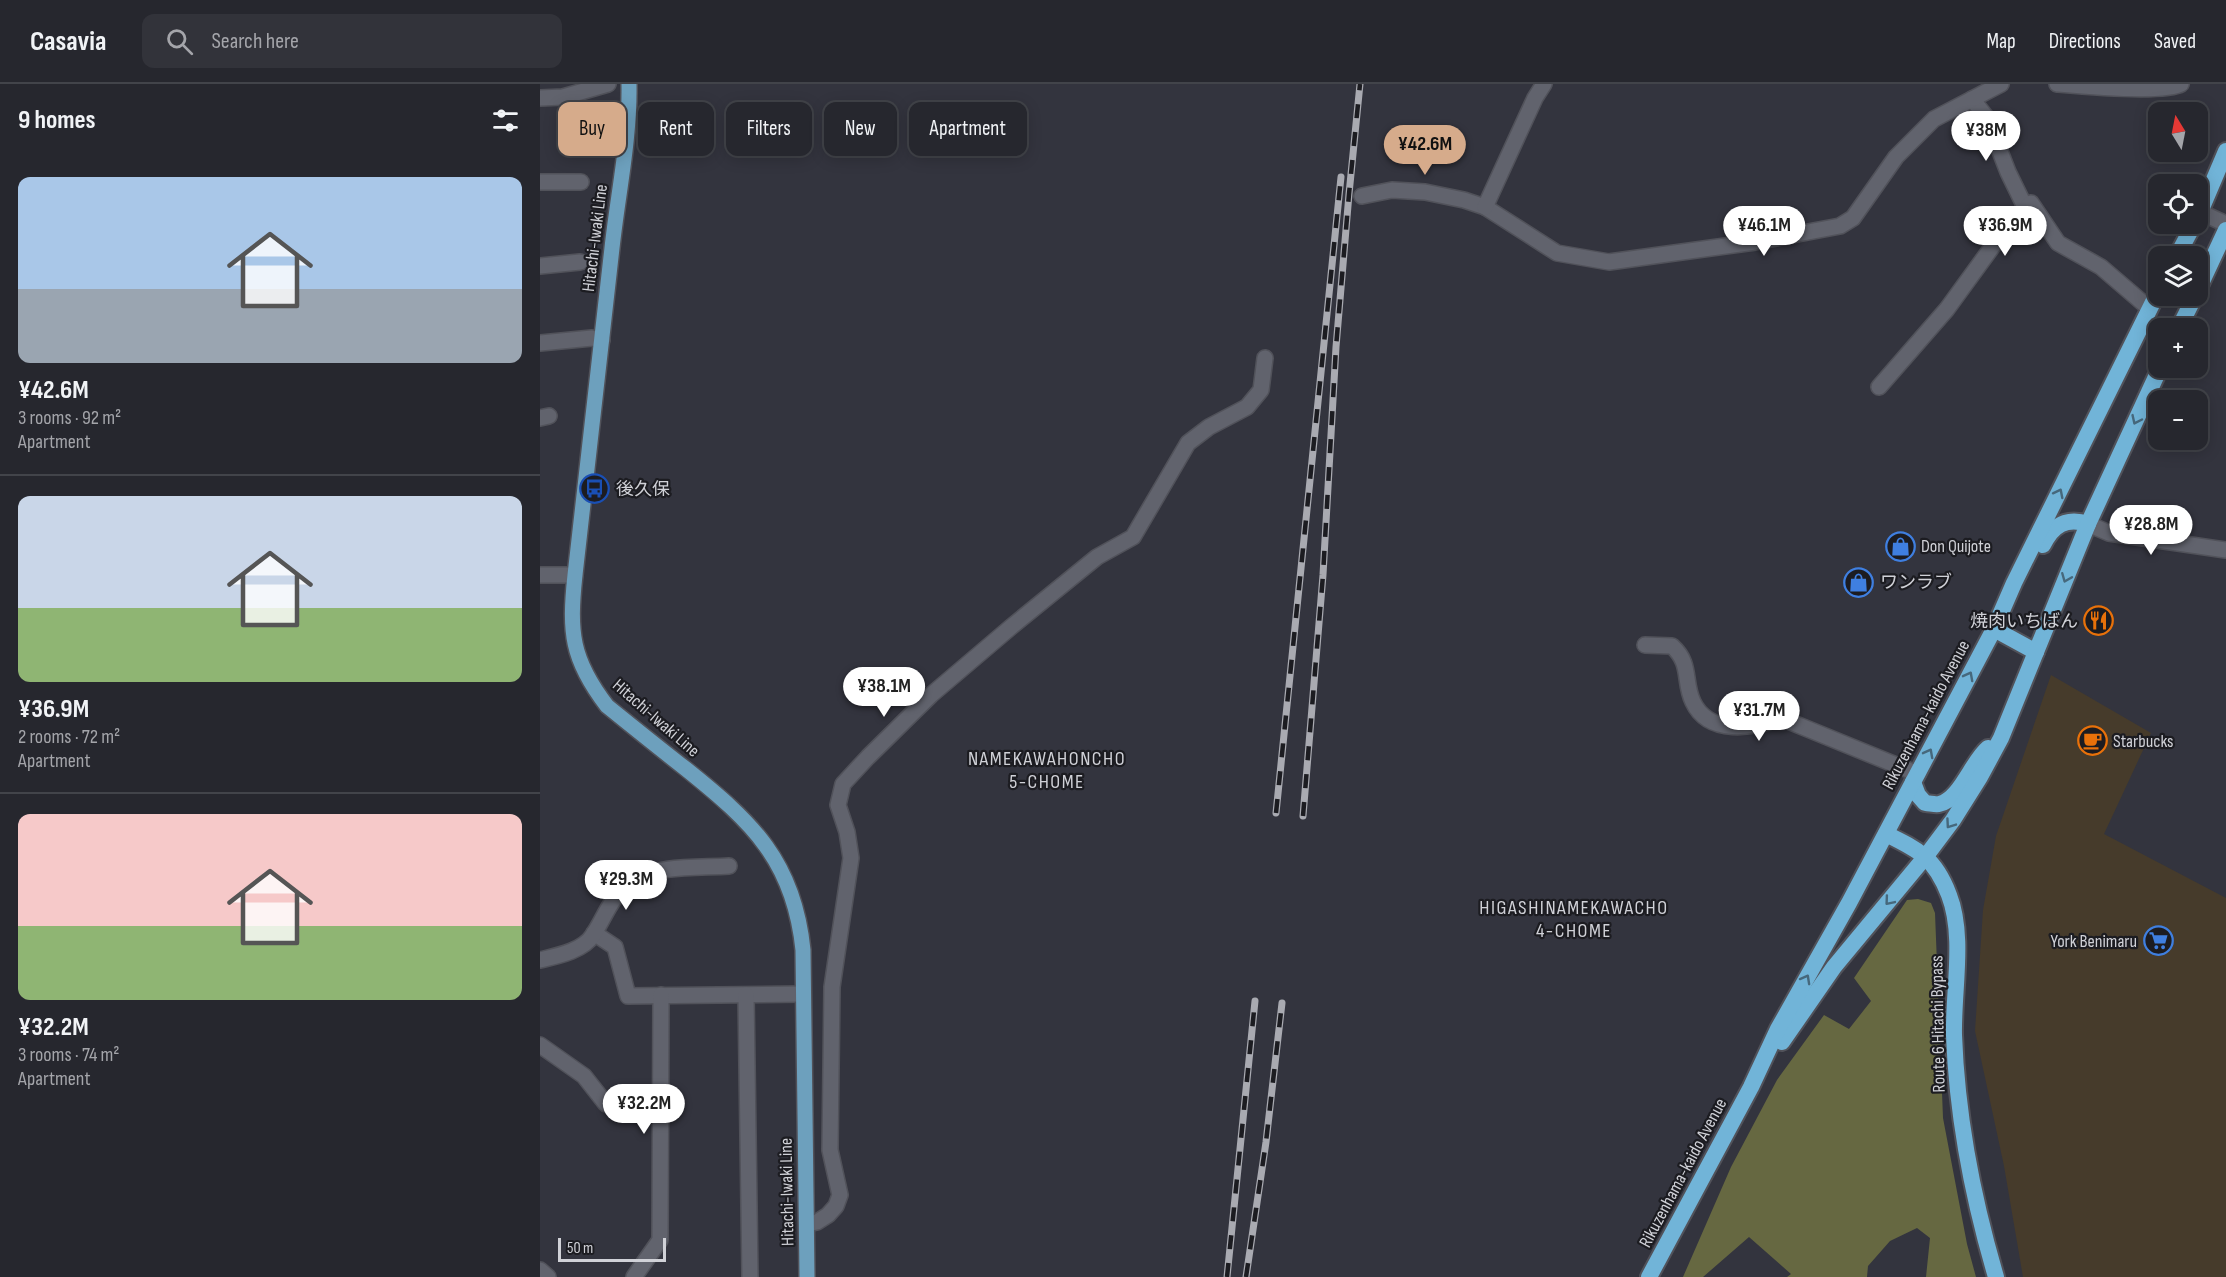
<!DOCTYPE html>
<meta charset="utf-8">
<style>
:root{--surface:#26272e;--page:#32333a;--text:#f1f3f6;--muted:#a4a5aa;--line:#42444a;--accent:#d6ab8b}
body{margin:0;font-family:"Sofia Sans Condensed","Noto Sans JP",sans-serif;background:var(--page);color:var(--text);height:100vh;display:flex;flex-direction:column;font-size:22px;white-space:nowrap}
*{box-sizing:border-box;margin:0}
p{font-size:20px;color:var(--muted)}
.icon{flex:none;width:33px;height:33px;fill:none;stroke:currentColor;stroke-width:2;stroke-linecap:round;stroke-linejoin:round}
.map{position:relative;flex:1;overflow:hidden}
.side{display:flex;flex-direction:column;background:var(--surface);width:540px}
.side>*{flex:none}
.guide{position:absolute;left:18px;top:18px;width:570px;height:54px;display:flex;gap:12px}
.needle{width:39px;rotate:350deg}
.fabs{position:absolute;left:1608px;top:18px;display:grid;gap:12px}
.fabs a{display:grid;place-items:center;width:60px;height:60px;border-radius:12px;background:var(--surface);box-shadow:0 3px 15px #0003,0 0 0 2px var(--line);font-size:30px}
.scale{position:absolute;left:18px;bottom:15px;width:108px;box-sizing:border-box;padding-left:6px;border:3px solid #d0d1d7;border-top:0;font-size:16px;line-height:21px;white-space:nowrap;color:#d0d1d7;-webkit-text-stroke:4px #1c1c21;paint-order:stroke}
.price{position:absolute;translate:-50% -51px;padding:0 14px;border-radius:21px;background:#fff;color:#222;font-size:20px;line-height:39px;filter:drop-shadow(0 2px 3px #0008)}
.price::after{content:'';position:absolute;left:50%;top:36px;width:18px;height:14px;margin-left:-9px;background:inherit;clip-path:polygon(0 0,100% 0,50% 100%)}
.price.selected{background:var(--accent);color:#111}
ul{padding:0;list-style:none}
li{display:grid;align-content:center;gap:12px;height:318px;padding:0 18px}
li+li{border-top:2px solid var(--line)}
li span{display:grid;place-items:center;height:186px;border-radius:12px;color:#555}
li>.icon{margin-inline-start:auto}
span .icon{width:108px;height:108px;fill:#fffc;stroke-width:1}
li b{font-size:26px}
h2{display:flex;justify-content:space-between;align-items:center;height:72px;padding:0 18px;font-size:26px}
.pill{padding:0 21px;border-radius:12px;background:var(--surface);box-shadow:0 3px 15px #0003,0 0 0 2px var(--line);font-size:21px;line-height:54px}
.pill.selected{background:var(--accent);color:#111}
header{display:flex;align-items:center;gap:36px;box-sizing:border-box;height:84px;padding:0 30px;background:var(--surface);border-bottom:2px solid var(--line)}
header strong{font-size:28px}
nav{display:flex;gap:33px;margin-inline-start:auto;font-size:21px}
.search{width:420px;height:54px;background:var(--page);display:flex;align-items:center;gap:15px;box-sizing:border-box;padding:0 21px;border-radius:12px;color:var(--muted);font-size:22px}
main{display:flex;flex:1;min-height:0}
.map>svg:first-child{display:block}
</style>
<header>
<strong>Casavia</strong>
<div class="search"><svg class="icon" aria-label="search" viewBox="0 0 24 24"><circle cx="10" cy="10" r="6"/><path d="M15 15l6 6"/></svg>Search here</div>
<nav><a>Map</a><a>Directions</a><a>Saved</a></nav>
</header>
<main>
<section class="side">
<h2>9 homes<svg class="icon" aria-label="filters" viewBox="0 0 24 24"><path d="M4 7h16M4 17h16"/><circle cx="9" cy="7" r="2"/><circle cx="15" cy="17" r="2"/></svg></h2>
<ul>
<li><span style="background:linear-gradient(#a9c7e8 60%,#9aa5b1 0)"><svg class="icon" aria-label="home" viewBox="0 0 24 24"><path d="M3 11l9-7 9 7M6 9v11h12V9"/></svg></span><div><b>¥42.6M</b><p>3 rooms · 92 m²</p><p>Apartment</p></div></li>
<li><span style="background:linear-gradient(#c9d6e8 60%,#8fb573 0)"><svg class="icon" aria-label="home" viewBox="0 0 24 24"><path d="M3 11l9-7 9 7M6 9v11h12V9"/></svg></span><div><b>¥36.9M</b><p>2 rooms · 72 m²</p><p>Apartment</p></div></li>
<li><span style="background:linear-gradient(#f6c9c9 60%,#8fb573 0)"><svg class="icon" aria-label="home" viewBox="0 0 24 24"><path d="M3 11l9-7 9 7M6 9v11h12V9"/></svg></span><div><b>¥32.2M</b><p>3 rooms · 74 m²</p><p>Apartment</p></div></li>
</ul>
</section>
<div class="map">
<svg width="1686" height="1193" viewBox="0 0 1686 1193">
<rect width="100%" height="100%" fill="#33343e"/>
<!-- commercial -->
<path fill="#463b2b" d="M1511,591l100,58 -47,101 122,64v379h-203l-19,-111 -29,-135 8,-121 13,-74z"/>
<!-- forest -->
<path fill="#666841" d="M1378,815l13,4 4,10 8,205 24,126 9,33h-50l4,-39 -13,-10 -27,13 -22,25 -1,11h-80l4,-3 -42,-37 -46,40h-20l48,-110 46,-87 47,-65 25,14 22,-28 -17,-23 53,-78z"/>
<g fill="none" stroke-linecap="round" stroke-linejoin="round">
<defs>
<g id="minor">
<path d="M1517,0c22,2 107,10 124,0"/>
<path d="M0,14l23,-1 45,-13"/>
<path d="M1432,15l15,19 21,54 18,37"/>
<path d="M0,98h41"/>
<path d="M822,112l30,-6 33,2 39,8 21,7 72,46 52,9 146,-20 85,-16 13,-8 43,-61 38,-38 67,-35"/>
<path d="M945,123l50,-109 9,-14"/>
<path d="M1660,128l26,12"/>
<path d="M0,182l40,-4"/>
<path d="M0,259l52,-5 10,2"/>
<path d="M1339,303l68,-78 48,-66 36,-40 27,40 43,24 49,42"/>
<path d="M0,334l9,-2"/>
<path d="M1548,440l21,9 117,17"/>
<path d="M0,491h35"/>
<path d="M1105,561l27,1c20,18 11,35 21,56 16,34 60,26 88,16l137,56"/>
<path d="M54,849l21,14 13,49 175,-2"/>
<path d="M0,876c17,-4 43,-9 53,-25 12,-18 18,-39 37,-52 27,-19 68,-15 99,-17"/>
<path d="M206,911l4,282"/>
<path d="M0,961l44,31 22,28 55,6"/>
<path d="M267,1140l10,-2 11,-7 8,-9 4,-11 -10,-45 2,-163 19,-129 -4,-26 -9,-27 5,-21 25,-27 63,-62 80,-68 86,-70 36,-20 55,-94 21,-16 38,-20 14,-17 4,-32"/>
<path d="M0,1186l8,7"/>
<path d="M94,1193l26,-37 1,-245"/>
</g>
<path id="primary" d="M89,0c1,55 -11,109 -17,164 -12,109 -24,218 -37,327 -6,57 -4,84 32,131 26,21 52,42 79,63 66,53 108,92 117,181l4,327"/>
<g id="trunk">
<path d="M1658,133l28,-66"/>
<path d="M1637,172l17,-32"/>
<path d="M1658,206l28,-60"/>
<path d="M1639,244l16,-32"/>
<path d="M1503,461c10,-20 23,-28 45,-21"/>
<path d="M1454,545l42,23"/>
<path d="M1373,698l5,13 7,8c4,0 11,2 14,1 21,-4 33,-43 49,-56"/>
<path d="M1346,750c33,16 49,24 63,61 16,41 4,96 5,140 3,82 19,164 42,242"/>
<path d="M1242,958l52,-75 92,-111 27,-36 27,-43 21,-39 87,-214 72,-156"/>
<path d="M1109,1193l102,-190 27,-58 71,-126 145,-274 20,-46 144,-291"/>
</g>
</defs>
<!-- minor casing -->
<use href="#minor" stroke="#51525a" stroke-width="18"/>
<!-- primary casing -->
<use href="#primary" stroke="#51525a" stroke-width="18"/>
<!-- trunk casing -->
<use href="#trunk" stroke="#51525a" stroke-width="20"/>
<!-- minor -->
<use href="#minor" stroke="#61636d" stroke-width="15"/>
<!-- primary -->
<use href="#primary" stroke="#6da0bd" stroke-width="15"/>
<!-- trunk -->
<use href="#trunk" stroke="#71b4d8" stroke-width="16"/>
<defs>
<g id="rail">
<path d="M736,729l65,-636"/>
<path d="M763,732l20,-241 13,-228 13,-153 11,-110"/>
<path d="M687,1193l28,-276"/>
<path d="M706,1193l20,-135 16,-139"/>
</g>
</defs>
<!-- rail casing -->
<use href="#rail" stroke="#a9aab1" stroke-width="7"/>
<!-- rail -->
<use href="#rail" stroke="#1c1c21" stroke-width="4.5" stroke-dasharray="14" stroke-linecap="butt"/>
</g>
<!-- one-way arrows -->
<defs><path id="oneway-chevron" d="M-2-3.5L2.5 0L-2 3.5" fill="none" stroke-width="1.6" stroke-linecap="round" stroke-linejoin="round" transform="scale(1.5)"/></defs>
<g stroke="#46687c">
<use href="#oneway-chevron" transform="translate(1596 336) rotate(115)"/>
<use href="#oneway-chevron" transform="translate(1519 409) rotate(-63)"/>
<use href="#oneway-chevron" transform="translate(1526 494) rotate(112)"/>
<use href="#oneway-chevron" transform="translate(1429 592) rotate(-62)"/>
<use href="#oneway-chevron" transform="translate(1389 669) rotate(-62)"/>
<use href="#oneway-chevron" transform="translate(1410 740) rotate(125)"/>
<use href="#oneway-chevron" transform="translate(1349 817) rotate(130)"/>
<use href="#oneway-chevron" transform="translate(1266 895) rotate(-61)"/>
</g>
<!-- icons -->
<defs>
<symbol id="bus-ring" viewBox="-11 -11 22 22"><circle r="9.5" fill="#1c1c21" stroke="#1a4fb4" stroke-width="1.5"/><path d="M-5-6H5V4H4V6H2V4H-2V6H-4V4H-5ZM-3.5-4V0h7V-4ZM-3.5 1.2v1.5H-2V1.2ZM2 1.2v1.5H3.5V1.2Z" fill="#1a4fb4"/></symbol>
<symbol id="shop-ring" viewBox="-11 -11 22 22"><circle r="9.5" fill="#1c1c21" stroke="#3f7fe0" stroke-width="1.5"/><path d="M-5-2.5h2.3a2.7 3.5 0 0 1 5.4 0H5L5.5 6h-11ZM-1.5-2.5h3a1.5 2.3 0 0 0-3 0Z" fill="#3f7fe0"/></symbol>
<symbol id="restaurant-ring" viewBox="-11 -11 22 22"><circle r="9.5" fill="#1c1c21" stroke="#e8710a" stroke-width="1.5"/><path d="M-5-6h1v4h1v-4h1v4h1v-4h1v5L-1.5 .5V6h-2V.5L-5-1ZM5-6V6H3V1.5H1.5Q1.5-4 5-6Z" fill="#e8710a"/></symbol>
<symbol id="cafe-ring" viewBox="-11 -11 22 22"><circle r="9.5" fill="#1c1c21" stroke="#e8710a" stroke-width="1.5"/><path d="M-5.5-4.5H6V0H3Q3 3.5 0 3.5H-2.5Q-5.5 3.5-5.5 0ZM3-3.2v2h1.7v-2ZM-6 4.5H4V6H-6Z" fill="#e8710a"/></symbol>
<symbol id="supermarket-ring" viewBox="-11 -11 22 22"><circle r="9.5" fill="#1c1c21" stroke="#3f7fe0" stroke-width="1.5"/><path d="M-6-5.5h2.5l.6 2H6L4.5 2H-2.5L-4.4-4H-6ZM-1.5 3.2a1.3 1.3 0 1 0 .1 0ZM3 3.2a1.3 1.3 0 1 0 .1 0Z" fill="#3f7fe0"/></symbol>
</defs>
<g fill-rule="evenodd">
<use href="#bus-ring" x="38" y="388" width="33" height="33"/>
<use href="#shop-ring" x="1344" y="446" width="33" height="33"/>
<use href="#shop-ring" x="1302" y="482" width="33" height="33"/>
<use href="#restaurant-ring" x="1542" y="520" width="33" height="33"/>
<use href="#cafe-ring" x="1536" y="640" width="33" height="33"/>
<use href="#supermarket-ring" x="1602" y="840" width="33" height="33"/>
</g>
<g text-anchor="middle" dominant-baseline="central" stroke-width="4.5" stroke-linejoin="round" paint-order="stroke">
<!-- street labels -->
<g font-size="18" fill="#d0d1d7" stroke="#1c1c21">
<text transform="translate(55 154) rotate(-83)">Hitachi-Iwaki Line</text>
<text transform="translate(1386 631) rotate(-62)">Rikuzenhama-kaido Avenue</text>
<text transform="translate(116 634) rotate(41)">Hitachi-Iwaki Line</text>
<text transform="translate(1398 940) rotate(-91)">Route 6 Hitachi Bypass</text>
<text transform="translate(1143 1089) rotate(-62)">Rikuzenhama-kaido Avenue</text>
<text transform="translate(247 1108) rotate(-91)">Hitachi-Iwaki Line</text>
</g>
<!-- poi labels -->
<g font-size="18" fill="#d0d1d7" stroke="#1c1c21" text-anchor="start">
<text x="76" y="405">後久保</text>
<text x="1381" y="462">Don Quijote</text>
<text x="1340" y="498">ワンラブ</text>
<text x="1538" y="537" text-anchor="end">焼肉いちばん</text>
<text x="1573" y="657">Starbucks</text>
<text x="1597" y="857" text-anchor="end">York Benimaru</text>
</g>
<!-- neighbourhood labels -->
<g font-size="20" letter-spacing="1.5" fill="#d0d1d7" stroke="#1c1c21">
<text x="507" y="675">NAMEKAWAHONCHO<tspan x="507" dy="23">5-CHOME</tspan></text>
<text x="1034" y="824">HIGASHINAMEKAWACHO<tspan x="1034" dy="23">4-CHOME</tspan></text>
</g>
</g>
</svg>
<div class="fabs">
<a><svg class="needle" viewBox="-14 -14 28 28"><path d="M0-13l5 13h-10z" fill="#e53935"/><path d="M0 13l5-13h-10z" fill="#a4a5aa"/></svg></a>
<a><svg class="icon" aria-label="locate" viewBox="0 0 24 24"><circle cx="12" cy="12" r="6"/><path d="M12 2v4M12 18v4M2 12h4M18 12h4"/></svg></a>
<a><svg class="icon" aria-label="layers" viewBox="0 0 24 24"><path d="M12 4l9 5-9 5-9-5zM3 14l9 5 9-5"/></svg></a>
<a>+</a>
<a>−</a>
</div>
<div class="scale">50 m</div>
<b class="price" style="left:1446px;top:78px">¥38M</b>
<b class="price selected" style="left:885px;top:92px">¥42.6M</b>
<b class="price" style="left:1224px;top:173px">¥46.1M</b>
<b class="price" style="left:1465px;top:173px">¥36.9M</b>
<b class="price" style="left:1611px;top:472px">¥28.8M</b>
<b class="price" style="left:344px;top:634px">¥38.1M</b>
<b class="price" style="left:1219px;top:658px">¥31.7M</b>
<b class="price" style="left:86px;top:827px">¥29.3M</b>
<b class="price" style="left:104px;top:1051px">¥32.2M</b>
<div class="guide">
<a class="pill selected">Buy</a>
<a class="pill">Rent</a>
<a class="pill">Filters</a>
<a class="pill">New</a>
<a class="pill">Apartment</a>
</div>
</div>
</main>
